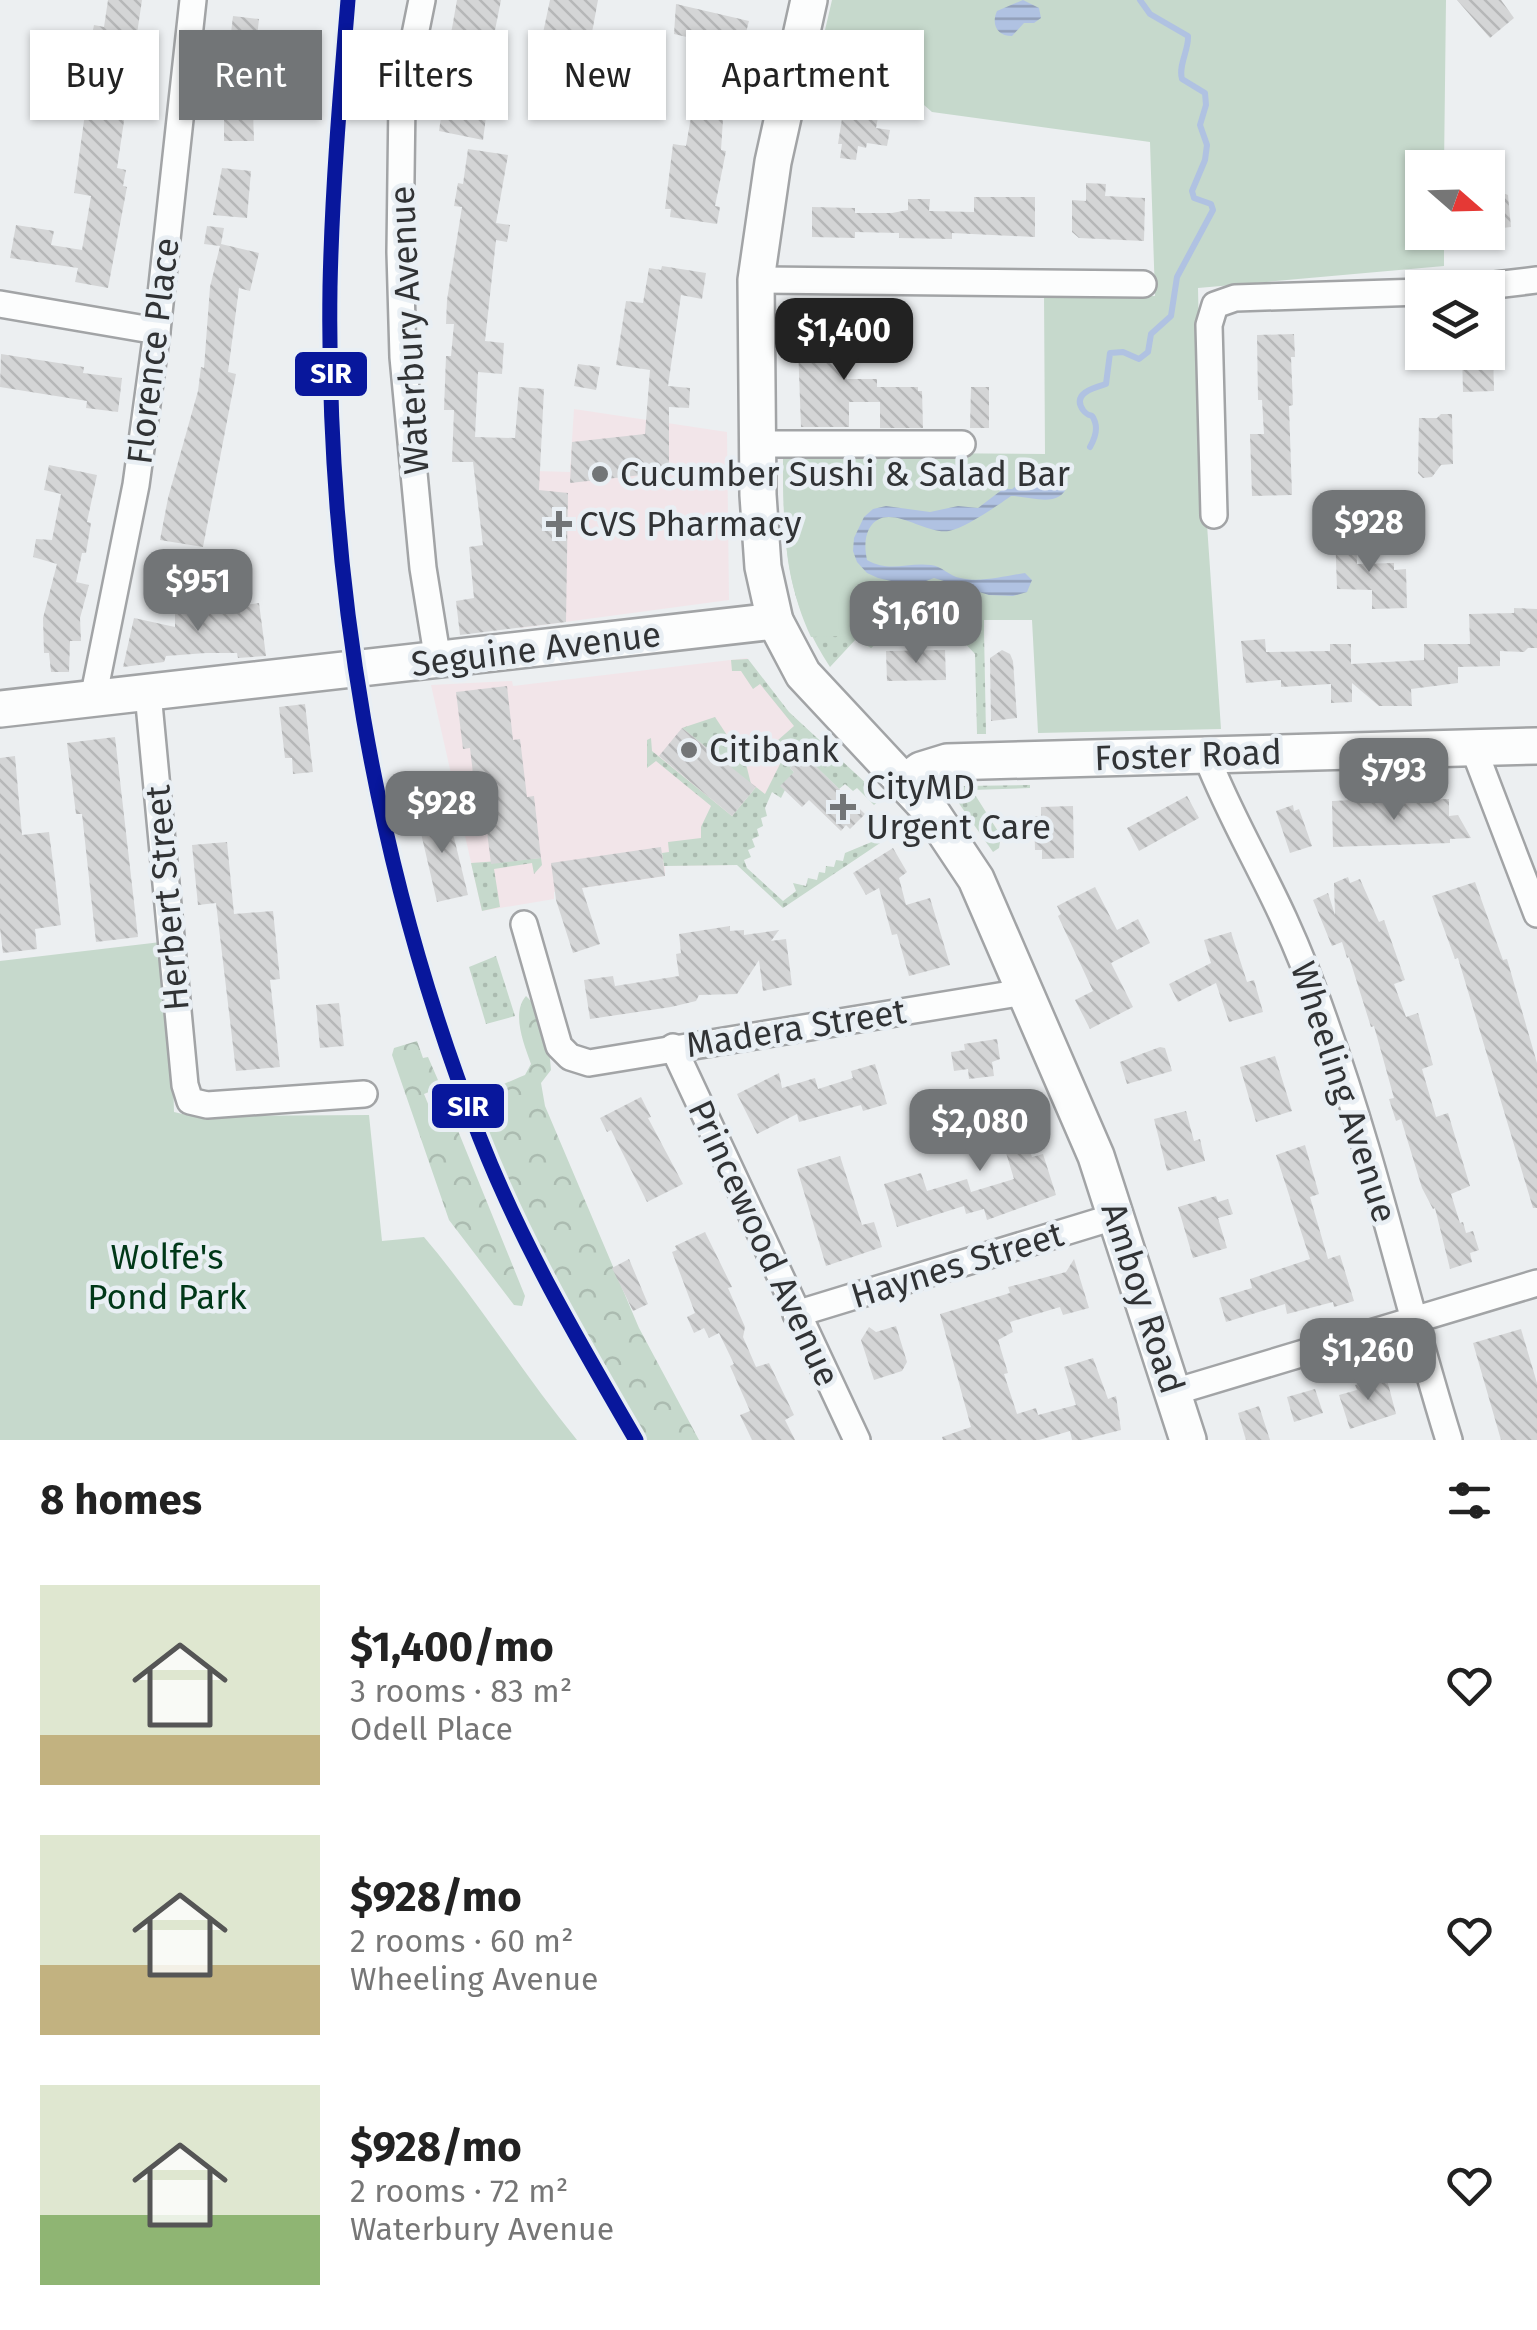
<!DOCTYPE html>
<meta charset="utf-8">
<style>
:root{--surface:#fff;--page:#f6f6f6;--text:#222;--muted:#767676;--accent:#727577}
body{margin:0;font-family:"Fira Sans",sans-serif;background:var(--page);color:var(--text);height:100vh;display:flex;flex-direction:column;font-size:38px;white-space:nowrap}
*{box-sizing:border-box;margin:0}
p{font-size:32px;color:var(--muted)}
.icon{flex:none;width:55px;height:55px;fill:none;stroke:currentColor;stroke-width:2;stroke-linecap:round;stroke-linejoin:round}
.map{position:relative;height:1440px;overflow:hidden}
.details{display:flex;flex-direction:column;background:var(--surface);flex:1}
.details>*{flex:none}
.guide{position:absolute;left:30px;top:30px;width:1000px;height:90px;display:flex;gap:20px}
.needle{width:65px;rotate:110deg}
.controls{position:absolute;left:1405px;top:150px;display:grid;gap:20px}
.controls a{display:grid;place-items:center;width:100px;height:100px;border-radius:0px;background:var(--surface);box-shadow:0 2px 8px #0004;font-size:50px}
.price{position:absolute;translate:-50% -85px;padding:0 22px;border-radius:20px;background:var(--accent);color:#fff;font-size:32px;line-height:65px;filter:drop-shadow(0 2px 5px #0008)}
.price::after{content:'';position:absolute;left:50%;top:60px;width:30px;height:22px;margin-left:-15px;background:inherit;clip-path:polygon(0 0,100% 0,50% 100%)}
.price.active{background:#222;color:#fff}
ul{padding:0;list-style:none}
li{display:flex;align-items:center;gap:30px;height:250px;padding:0 40px}
li span{display:grid;place-items:center;flex:none;width:280px;height:200px;border-radius:0px;color:#555}
li>.icon{margin-inline-start:auto}
span .icon{width:120px;height:120px;fill:#fffc;stroke-width:1}
li b{font-size:42px}
h2{display:flex;justify-content:space-between;align-items:center;height:120px;padding:0 40px;font-size:42px}
.chip{padding:0 35px;border-radius:0px;background:var(--surface);box-shadow:0 2px 8px #0004;font-size:35px;line-height:90px}
.chip.active{background:var(--accent);color:#fff}
.map>svg:first-child{display:block}
</style>
<div class="map">
<svg width="1537" height="1440" viewBox="0 0 1537 1440">
<defs>
<pattern id="grass-dots" width="8" height="8" patternUnits="userSpaceOnUse" patternTransform="scale(2.5)"><rect width="8" height="8" fill="#c6d9cc"/><path d="M2 2h.1M6 6h.1" fill="none" stroke="#abbbb0" stroke-width="1.8" stroke-linecap="round"/></pattern>
<pattern id="forest-crowns" width="20" height="18" patternUnits="userSpaceOnUse" patternTransform="scale(2.5)"><rect width="20" height="18" fill="#c6d9cc"/><path d="M2 6a3 3 0 1 1 6 0M12 15a3 3 0 1 1 6 0" fill="none" stroke="#abbbb0"/></pattern>
<pattern id="water-rules" width="6" height="5" patternUnits="userSpaceOnUse" patternTransform="scale(2.5)"><rect width="6" height="5" fill="#b0c2e2"/><path d="M0 2.5h6" fill="none" stroke="#909eb8"/></pattern>
<pattern id="building-back-hatch" width="6" height="6" patternUnits="userSpaceOnUse" patternTransform="scale(2.5)"><rect width="6" height="6" fill="#d4d5d6"/><path d="M-1 5l2 2M0 0l6 6M5-1l2 2" fill="none" stroke="#b6b7b8"/></pattern>
</defs>
<rect width="100%" height="100%" fill="#eceff1"/>
<!-- commercial -->
<g fill="#f2e5e9">
<path d="M574,409l153,23 2,168 -209,28 -22,-158 72,2z"/>
<path d="M747,658l36,48 16,16 -62,143 -72,1v10l-111,16v7l-72,12 -51,-226 81,-4 1,5z"/>
</g>
<!-- grass -->
<g fill="url(#grass-dots)">
<path d="M783,473l33,163 168,-5 2,103h-9l-2,-80 -14,-15h-79l-11,9 -15,-9 -26,28c-45,-71 -45,-113 -47,-194z"/>
<path d="M748,659l41,53 93,86 -8,7 -17,-17 -4,3 -8,-7 -6,5 -36,-35 -13,14 4,4 -13,26 -9,-6 -7,16 2,8 -6,2 2,8 -6,3 2,7 -7,3 3,8 -7,3 3,7 -7,3 3,8 36,33 13,-10 -3,-8 13,3 2,-8 9,2 2,-8 6,1 1,-7 8,1 2,-7 7,1 2,-8 29,-12 25,-21 5,7 -121,81 -46,-43 -73,1 -2,-13 7,-1 -1,-10 33,-4v-11l10,-21 -55,-45 -9,7v-28l4,-2 1,13 80,65 24,-29 9,7 20,-40 -8,-13 17,-15 -34,-42 -7,5 -12,-18h-9l-1,-11z"/>
<path d="M715,717l31,47 5,20 -69,-56z"/>
<path d="M1030,785v3l-58,2 29,46 -2,12 -6,4 -35,-50 -2,-12 7,-4z"/>
<path d="M541,858l1,7 -8,9 -2,-11 -38,6 6,38 -18,4 -11,-48z"/>
<path d="M496,956l19,60 -29,8 -17,-57z"/>
</g>
<!-- forest -->
<g fill="url(#forest-crowns)">
<path d="M526,996l6,6 17,46 2,22 -10,13 4,23 94,222 60,112h-53l-70,-119 -86,-176 -10,-27c12,-32 15,-30 45,-43l6,-11c-7,-20 -20,-51 -5,-68z"/>
<path d="M417,1041l6,17 5,-1 13,30 -17,7 9,22 17,-5 75,185 -3,10 -8,-1 -65,-85 -57,-165 2,-7z"/>
</g>
<!-- park -->
<g fill="#c6d9cc">
<path d="M832,0h614l-2,167 -22,1v64l22,1v33l-246,22 3,149 20,292 -183,4 -6,-113h-48v11l-173,6c-28,-60 -28,-120 -28,-185l262,2 -1,-160 111,2 -5,-154 -218,-30 -8,-7 -112,-19z"/>
<path d="M161,942l11,99 2,71 17,4 178,-1 13,126 42,-4c55,65 99,137 153,203h-577v-479z"/>
</g>
<!-- water -->
<g fill="url(#water-rules)">
<path d="M1023,0l16,8 2,10 -7,5h-10l-12,13c-15,0 -21,-12 -15,-25z"/>
<path d="M1052,464l16,20c-8,26 -37,12 -57,12 -14,10 -46,32 -62,35 -26,4 -63,-32 -80,-2 -5,10 -4,21 -2,31 23,13 40,2 64,5 11,1 18,11 29,13 21,5 44,-2 65,-5l7,7 -5,12 -14,4 -24,-1 -55,-17 -21,8 -35,-8 -11,-5 -10,-11 -4,-11 1,-13 10,-21 9,-8 13,-3 44,6 28,-6 20,2 25,-19h9l25,-19z"/>
</g>
<g fill="none" stroke-linecap="round" stroke-linejoin="round">
<!-- stream -->
<path stroke="#b0c2e2" stroke-width="6" d="M1090,447c4,-7 8,-16 5,-25 -4,-12 -4,-2 -12,-12 -12,-17 13,-23 23,-26l4,-31 13,-1 16,7 9,-7 3,-18 20,-18 6,-39 36,-67 -2,-6 -17,-6 -2,-7 13,-31 2,-15 -7,-20 6,-20 -1,-12 -23,-14c-4,-14 7,-29 6,-43l-38,-22 -10,-14"/>
</g>
<!-- building -->
<g fill="url(#building-back-hatch)">
<path d="M108,0h34l-25,168 9,2 -3,16 4,1 -19,101 -33,-6 3,-14 -68,-10 6,-33 38,6 -3,14 31,5 9,-54 -17,-3 13,-94 -8,-1 15,-73 10,2z"/>
<path d="M457,0h44l-23,116 8,1 -3,23 -44,-9 5,-34 -4,-1z"/>
<path d="M550,0h48l-22,119 -42,-9 9,-77z"/>
<path d="M1457,0h44l13,18 -24,20z"/>
<path d="M676,4l73,17 -5,19 -4,-1 -16,65 -3,46 5,1 -11,55 5,1 -3,17 -47,-7 1,-8h-6l8,-65 13,2 18,-105 -30,-7z"/>
<path d="M233,16l26,3 -7,63 2,59h-30v-47z"/>
<path d="M639,40l26,4 -11,74 -26,-4z"/>
<path d="M852,102l28,5 -4,21 14,2 -3,16 -20,-3 -1,5 -8,-2 -2,14 -16,-2 2,-14h-4l5,-32 7,2z"/>
<path d="M468,149l40,6 -12,68 14,2 -3,17 -11,-2 -11,101 19,2 -2,31 -24,-2 -3,65 40,1 4,-51 25,2 -5,101 29,3 -2,129 -106,13 -4,-34 18,-3 -5,-51 14,-2 -10,-83h-21l2,-52h-10l2,-54h5l3,-32h-8l1,-24 15,-93 -8,-1 4,-23 5,1z"/>
<path d="M222,168l29,3 -4,47 -34,-3z"/>
<path d="M1086,183l20,1 -1,12 40,2 -1,43 -65,-3 -7,-6v-32l14,1z"/>
<path d="M1503,193l5,2 3,32 -9,1v13h-14v-46z"/>
<path d="M974,197h61v40l-83,-4v6l-53,-1v-5l-44,-1v6l-43,-1v-30l43,1v5h37l16,-3v-11h22l-1,12 45,1z"/>
<path d="M207,226l17,2 -3,16 38,9 -9,38 -11,-3 -11,84 8,2 -33,173 -43,-7 8,-42 30,-107 3,-24 3,1 6,-81 10,-41 -16,-2z"/>
<path d="M662,266l44,7 -4,26 -21,-4 -13,91 22,2 -1,20 -20,-1v65l-99,11 2,-41 73,-8 5,-64 -34,-5 10,-64 17,2 6,-35 12,2z"/>
<path d="M831,316l7,2 2,34h7v27h30v8h41v4h4l1,37h-43v-26h-31v25h-48l-4,-107z"/>
<path d="M1294,334l1,23h-4l2,48 -4,1 3,89 -40,1 -2,-62h14l-2,-34h-4l-1,-65z"/>
<path d="M1462,352h31l1,39 -31,1z"/>
<path d="M1,354l83,13 -1,6 39,5 -4,34 -32,-4 1,-7 -87,-14z"/>
<path d="M578,364l22,3 -4,23 -22,-4z"/>
<path d="M971,387h18v41h-19z"/>
<path d="M1441,414h11l1,50 -12,1 -9,12 -9,1 -5,-5 1,-55h18z"/>
<path d="M49,465l48,10 -10,47 4,1 -5,30h-4l-6,29 13,3 -9,33 1,23h-11l-1,31h-18l-2,-19h-5l-1,-35 14,-54 -24,-7 3,-18 16,1 9,-46 -17,-4z"/>
<path d="M1356,531l1,33 37,-1v7l12,-1 1,39 -35,1v-19l-35,-1 -2,-57z"/>
<path d="M175,602l45,1v5l39,-5 7,53 -28,2 -1,-5h-31l-40,3 -2,6 -41,5 11,-49 41,9z"/>
<path d="M1514,608l23,1v39h-9l-4,4 -24,-1v15l-42,1v16l-47,6 1,17h-33l-27,-23v19l-21,1v-19l-50,3v-7l-35,3 -5,-42 24,-2 1,13 64,-1v-7h21v20l73,-4v-16h46l-1,-30 45,-1z"/>
<path d="M945,650l1,30 -59,1 -1,-30z"/>
<path d="M1002,650l8,4 3,7 4,57 -26,3 -1,-63z"/>
<path d="M507,686l6,54 7,-1 7,58 7,-1 7,62 -50,6 -7,-57 -7,1 -7,-60 -7,1 -7,-57z"/>
<path d="M305,704l8,68 -20,2 -1,-16h-7l-6,-51z"/>
<path d="M682,728l74,59 -24,29 -73,-60z"/>
<path d="M115,737l23,200 -42,5 -14,-128h-6l-9,-71z"/>
<path d="M803,754l62,60 -15,15 -4,-4 -5,6 -32,-31 -7,7 -22,-21 14,-14 -4,-4z"/>
<path d="M15,756l7,79 27,-3 12,93 -26,4 2,20 -34,4 -3,-25v-170z"/>
<path d="M1187,796l12,22 -60,33 -12,-23z"/>
<path d="M1397,798v3l52,-2v17l9,-1 13,23 -21,1v4l-117,4 -1,-46z"/>
<path d="M1293,805l1,6 5,-2 13,37 -22,7 -14,-42z"/>
<path d="M1073,806l1,52 -32,1v-9h-7l-1,-34h7v-9z"/>
<path d="M447,809l21,86 -31,7 -20,-86z"/>
<path d="M227,842l7,72 39,-3 7,68 -10,1 10,87 -44,4 -20,-168 -18,2 -6,-60z"/>
<path d="M661,847l4,29 -83,12 18,56 -27,9 -17,-53 -5,-37z"/>
<path d="M893,848l14,24 -8,6 7,27 24,-7 20,67 -41,11 -12,-42 -5,1 -13,-47 -13,7 -13,-22z"/>
<path d="M1348,877l2,6 10,-4 19,43 5,-2 21,60 -11,4 12,33 12,-4 15,52 -11,4 14,48 12,-4 22,73 -19,8 9,29 3,-1 3,11 7,-2 6,19 -9,3 2,9 -22,7 -15,-61 -2,1 -11,-21 -21,-69 -5,2 -7,-22 5,-1 -20,-72 -3,1 -22,-70 -2,1 -5,-16 -10,4 -19,-46 15,-7 7,22 -1,-32z"/>
<path d="M1475,882l28,78 4,-1 30,104v145h-4l-75,-250 -3,1 -23,-63z"/>
<path d="M1095,887l22,43 21,-11 12,24 -39,20 22,44 -43,22 -15,-29 18,-9 -35,-75 3,-2 -4,-8z"/>
<path d="M730,926v5l14,-1v5l35,-5 -8,11 15,-2 6,46 -29,6 -4,-31 -22,34 -38,1 -3,6 -25,6 -81,12 -6,-39 29,-4 2,10 64,-10 -3,-22 5,-1 -2,-19z"/>
<path d="M1231,932l16,50 7,-2 9,32 -34,10 -13,-39 -38,19 -9,-18 42,-21 -7,-23z"/>
<path d="M339,1003l5,43 -24,2 -4,-43z"/>
<path d="M997,1039l3,20 -8,3 2,14 -25,3 -1,-10 -14,2 -3,-19 14,-2 -1,-6z"/>
<path d="M1160,1047l5,1 7,23 -45,13 -7,-22z"/>
<path d="M1275,1056l17,55 -36,11 -16,-55z"/>
<path d="M875,1064l12,40 -24,7 -2,-6 -62,17 -2,-8 -40,20 -20,-40 42,-21 3,15 33,-10 3,11 35,-11 -2,-7z"/>
<path d="M641,1097l10,20 -3,1 35,66 -36,18 -36,-72 -4,2 -7,-14z"/>
<path d="M1009,1098l3,9 8,-3 7,19 -7,2 12,32 11,-3 13,41 -69,25 -3,-11 -18,5 -2,-8 -67,21 -13,-43 37,-11 6,18 40,-12 4,13 43,-13 -11,-36 -3,2 -4,-11 -26,9 -10,-27z"/>
<path d="M1186,1111l8,30 6,-2 5,22 -38,10 -13,-52z"/>
<path d="M1305,1145l14,49 -9,3 18,62 12,-4 14,46 -20,6 -1,-5 -46,12 -2,-10 -59,18 -7,-24 33,-10 -2,-9 60,-20 -34,-104z"/>
<path d="M840,1156l22,69 12,-3 8,25 -56,19 -29,-97z"/>
<path d="M1216,1196l2,6 10,-3 5,15 -15,4 9,30 -34,10 -15,-51z"/>
<path d="M705,1232l27,55 -4,1 17,39 -2,10 13,30 13,-4 25,52 -9,5 10,20h-43l-12,-25 10,-4 -20,-45 4,-2 -15,-31 -10,5 -5,-10 -10,5 -7,-16 8,-4 -23,-61 5,-2 -2,-4z"/>
<path d="M629,1259l19,45 -15,7 -21,-43z"/>
<path d="M1074,1259l15,49 -26,7 -3,-8 -50,15 3,10 -15,8 10,33 -4,1 13,40 19,-6 2,7 38,-10 -12,-38 29,-9 15,41 8,-3 5,34 -39,10h-10l-2,-9 -31,9h-96l-1,-3 29,-10 -31,-113 70,-21 -2,-6 58,-15z"/>
<path d="M896,1326l11,36 -5,9 -28,9 -13,-40 8,-13 7,5z"/>
<path d="M1521,1329l16,54v57h-36l-28,-97z"/>
<path d="M1386,1376l10,38 -46,15 -11,-34 18,-5 -2,-5z"/>
<path d="M1315,1389l8,24 -29,9 -7,-25z"/>
<path d="M1259,1406l11,34h-24l-8,-27z"/>
</g>
<g fill="none" stroke-linecap="round" stroke-linejoin="round">
<defs>
<g id="street">
<path d="M422,0l-20,99 -2,153 3,105 20,211 15,93"/>
<path d="M756,280l387,4"/>
<path d="M1469,288l68,-8"/>
<path d="M0,304l157,27"/>
<path d="M757,444h205"/>
<path d="M1214,515l-5,-190 6,-20 20,-7 187,-6"/>
<path d="M148,693l37,392 5,16 17,4 157,-11"/>
<path d="M93,699l43,-214 21,-154 36,-331"/>
<path d="M1473,747l64,167"/>
<path d="M1206,755c22,57 53,109 78,164 16,35 30,71 42,106 49,136 80,277 123,415"/>
<path d="M524,924l35,122 11,11 19,6 435,-71"/>
<path d="M673,1047l184,393"/>
<path d="M796,1314l321,-98"/>
<path d="M1174,1392l363,-109"/>
</g>
<g id="secondary">
<path d="M809,0l-36,162 -17,118 2,215 5,72 12,54 28,53 127,136 46,69 120,277 92,284"/>
<path d="M0,709l775,-88"/>
<path d="M905,782l16,-12 26,-8 590,-16"/>
</g>
</defs>
<!-- street casing -->
<use href="#street" stroke="#a2a4a6" stroke-width="30"/>
<!-- secondary casing -->
<use href="#secondary" stroke="#a2a4a6" stroke-width="40"/>
<!-- street -->
<use href="#street" stroke="#fcfdfd" stroke-width="25"/>
<!-- secondary -->
<use href="#secondary" stroke="#fcfdfd" stroke-width="35"/>
<defs>
<path id="metro-1" d="M348,0c-8,96 -16,191 -18,287 -4,289 44,581 150,851 41,105 99,204 156,302"/>
</defs>
<!-- metro-1 casing -->
<use href="#metro-1" stroke="#e9eff4" stroke-width="22"/>
<!-- metro-1 -->
<use href="#metro-1" stroke="#08179c" stroke-width="15"/>
</g>
<!-- markers -->
<g fill="#727577" stroke="#e9eff4" stroke-width="4">
<circle cx="600" cy="474" r="10"/>
<path d="M554 509h10v10h10v10h-10v10h-10v-10h-10v-10h10z"/>
<circle cx="689" cy="750" r="10"/>
<path d="M838 792h10v10h10v10h-10v10h-10v-10h-10v-10h10z"/>
</g>
<g text-anchor="middle" dominant-baseline="central" stroke-width="9" stroke-linejoin="round" paint-order="stroke">
<!-- street labels -->
<g font-size="35" fill="#313335" stroke="#e9eff4">
<text transform="translate(409 330) rotate(-93)">Waterbury Avenue</text>
<text transform="translate(153 351) rotate(-83)">Florence Place</text>
<text transform="translate(536 649) rotate(-7)">Seguine Avenue</text>
<text transform="translate(1188 755) rotate(-2)">Foster Road</text>
<text transform="translate(167 898) rotate(-95)">Herbert Street</text>
<text transform="translate(796 1028) rotate(-9)">Madera Street</text>
<text transform="translate(1344 1092) rotate(72)">Wheeling Avenue</text>
<text transform="translate(764 1243) rotate(65)">Princewood Avenue</text>
<text transform="translate(957 1265) rotate(-17)">Haynes Street</text>
<text transform="translate(1143 1298) rotate(72)">Amboy Road</text>
</g>
<!-- poi labels -->
<g font-size="35" fill="#313335" stroke="#e9eff4" text-anchor="start">
<text x="620" y="474">Cucumber Sushi &amp; Salad Bar</text>
<text x="579" y="524">CVS Pharmacy</text>
<text x="709" y="750">Citibank</text>
<text x="866" y="787">CityMD<tspan x="866" dy="40">Urgent Care</tspan></text>
</g>
<!-- park labels -->
<g font-size="35" fill="#003818" stroke="#e9eff4">
<text x="167" y="1257">Wolfe's<tspan x="167" dy="40">Pond Park</tspan></text>
</g>
</g>
<g stroke="#e9eff4" stroke-width="4">
<rect x="293" y="350" width="76" height="48" rx="10" fill="#08179c"/>
<rect x="430" y="1082" width="76" height="48" rx="10" fill="#08179c"/>
</g>
<g font-size="28" text-anchor="middle" font-weight="bold" fill="#fff">
<text x="331" y="383">SIR</text>
<text x="468" y="1116">SIR</text>
</g>
</svg>
<div class="controls">
<a><svg class="needle" viewBox="-14 -14 28 28"><path d="M0-13l5 13h-10z" fill="#e53935"/><path d="M0 13l5-13h-10z" fill="#767676"/></svg></a>
<a><svg class="icon" aria-label="layers" viewBox="0 0 24 24"><path d="M12 4l9 5-9 5-9-5zM3 14l9 5 9-5"/></svg></a>
</div>
<b class="price active" style="left:844px;top:383px">$1,400</b>
<b class="price" style="left:1369px;top:575px">$928</b>
<b class="price" style="left:198px;top:634px">$951</b>
<b class="price" style="left:916px;top:666px">$1,610</b>
<b class="price" style="left:1394px;top:823px">$793</b>
<b class="price" style="left:442px;top:856px">$928</b>
<b class="price" style="left:980px;top:1174px">$2,080</b>
<b class="price" style="left:1368px;top:1403px">$1,260</b>
<div class="guide">
<a class="chip">Buy</a>
<a class="chip active">Rent</a>
<a class="chip">Filters</a>
<a class="chip">New</a>
<a class="chip">Apartment</a>
</div>
</div>
<section class="details">
<h2>8 homes<svg class="icon" aria-label="filters" viewBox="0 0 24 24"><path d="M4 7h16M4 17h16"/><circle cx="9" cy="7" r="2"/><circle cx="15" cy="17" r="2"/></svg></h2>
<ul>
<li><span style="background:linear-gradient(#dfe7d0 75%,#c2b280 0)"><svg class="icon" aria-label="home" viewBox="0 0 24 24"><path d="M3 11l9-7 9 7M6 9v11h12V9"/></svg></span><div><b>$1,400/mo</b><p>3 rooms · 83 m²</p><p>Odell Place</p></div><svg class="icon" aria-label="heart" viewBox="0 0 24 24"><path d="M12 20l-8-8c-3-5 5-10 8-4 3-6 11-1 8 4z"/></svg></li>
<li><span style="background:linear-gradient(#dfe7d0 65%,#c2b280 0)"><svg class="icon" aria-label="home" viewBox="0 0 24 24"><path d="M3 11l9-7 9 7M6 9v11h12V9"/></svg></span><div><b>$928/mo</b><p>2 rooms · 60 m²</p><p>Wheeling Avenue</p></div><svg class="icon" aria-label="heart" viewBox="0 0 24 24"><path d="M12 20l-8-8c-3-5 5-10 8-4 3-6 11-1 8 4z"/></svg></li>
<li><span style="background:linear-gradient(#dfe7d0 65%,#8fb573 0)"><svg class="icon" aria-label="home" viewBox="0 0 24 24"><path d="M3 11l9-7 9 7M6 9v11h12V9"/></svg></span><div><b>$928/mo</b><p>2 rooms · 72 m²</p><p>Waterbury Avenue</p></div><svg class="icon" aria-label="heart" viewBox="0 0 24 24"><path d="M12 20l-8-8c-3-5 5-10 8-4 3-6 11-1 8 4z"/></svg></li>
</ul>
</section>
